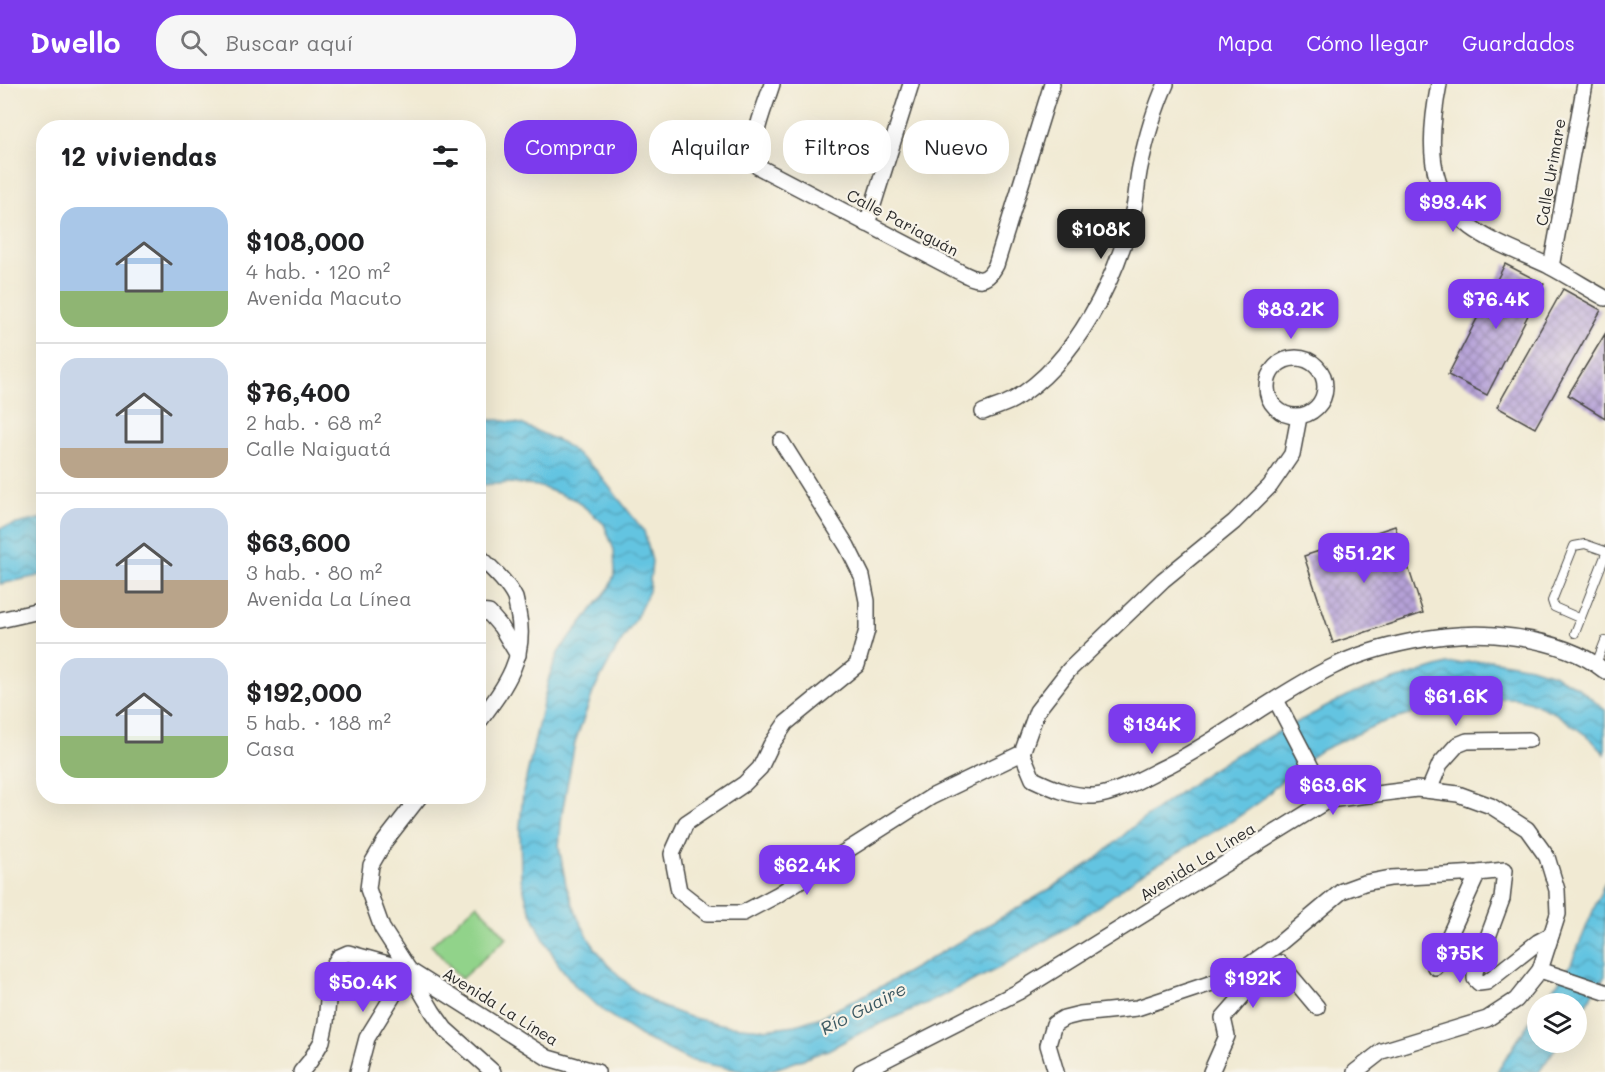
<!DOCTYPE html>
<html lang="es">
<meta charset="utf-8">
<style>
:root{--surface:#fff;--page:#f6f6f6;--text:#202124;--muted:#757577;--line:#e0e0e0;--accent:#7c3aed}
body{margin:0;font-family:Mali,sans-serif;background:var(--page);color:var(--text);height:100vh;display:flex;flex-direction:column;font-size:22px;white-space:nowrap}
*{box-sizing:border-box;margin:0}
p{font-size:20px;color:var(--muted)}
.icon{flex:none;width:33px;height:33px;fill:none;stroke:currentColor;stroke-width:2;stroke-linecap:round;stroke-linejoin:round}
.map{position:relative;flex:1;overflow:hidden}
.sheet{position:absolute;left:36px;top:36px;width:450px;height:684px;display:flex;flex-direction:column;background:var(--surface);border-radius:24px;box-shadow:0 6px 24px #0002}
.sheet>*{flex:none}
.top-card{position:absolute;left:504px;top:36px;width:570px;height:54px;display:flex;gap:12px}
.buttons{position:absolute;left:1527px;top:909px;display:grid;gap:12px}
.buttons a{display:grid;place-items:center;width:60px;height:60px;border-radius:50%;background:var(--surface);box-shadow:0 6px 24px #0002;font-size:30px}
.price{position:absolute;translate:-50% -51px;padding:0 14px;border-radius:12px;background:var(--accent);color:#fff;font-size:20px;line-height:39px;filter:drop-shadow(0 2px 3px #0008)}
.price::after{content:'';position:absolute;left:50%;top:36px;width:18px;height:14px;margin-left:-9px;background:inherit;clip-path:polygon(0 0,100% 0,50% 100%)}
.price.selected{background:#222;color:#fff}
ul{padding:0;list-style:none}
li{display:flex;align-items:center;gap:18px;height:150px;padding:0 24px}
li+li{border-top:2px solid var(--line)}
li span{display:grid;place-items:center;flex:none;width:168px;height:120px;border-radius:18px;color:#555}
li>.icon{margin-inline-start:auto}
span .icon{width:72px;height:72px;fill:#fffc;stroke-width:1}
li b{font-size:26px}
h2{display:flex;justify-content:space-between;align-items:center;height:72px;padding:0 24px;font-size:26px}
.tag{padding:0 21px;border-radius:24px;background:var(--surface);box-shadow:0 6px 24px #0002;font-size:21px;line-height:54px}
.tag.selected{background:var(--accent);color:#fff}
header{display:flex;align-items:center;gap:36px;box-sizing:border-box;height:84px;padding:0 30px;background:var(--accent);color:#fff}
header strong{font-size:28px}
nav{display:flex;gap:33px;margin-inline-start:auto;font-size:21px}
.search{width:420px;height:54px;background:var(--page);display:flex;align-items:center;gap:15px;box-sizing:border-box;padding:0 21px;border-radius:24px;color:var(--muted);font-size:22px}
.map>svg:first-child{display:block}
</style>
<header>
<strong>Dwello</strong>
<div class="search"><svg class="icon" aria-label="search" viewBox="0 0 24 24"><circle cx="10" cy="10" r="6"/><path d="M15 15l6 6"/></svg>Buscar aquí</div>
<nav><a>Mapa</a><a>Cómo llegar</a><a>Guardados</a></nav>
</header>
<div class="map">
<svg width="1605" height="988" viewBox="0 0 1605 988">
<defs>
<pattern id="water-waves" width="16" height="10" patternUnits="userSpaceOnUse" patternTransform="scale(1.5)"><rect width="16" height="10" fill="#63c4e1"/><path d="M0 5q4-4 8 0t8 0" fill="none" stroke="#529fb7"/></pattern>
<pattern id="building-cross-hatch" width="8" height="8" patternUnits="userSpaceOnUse" patternTransform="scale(1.5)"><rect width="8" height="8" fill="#b6a2d8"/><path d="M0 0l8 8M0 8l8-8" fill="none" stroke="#9484af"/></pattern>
</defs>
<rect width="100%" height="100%" fill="#f7f3e8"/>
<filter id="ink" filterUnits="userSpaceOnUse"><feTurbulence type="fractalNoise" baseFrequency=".0167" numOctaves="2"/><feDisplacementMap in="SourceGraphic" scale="12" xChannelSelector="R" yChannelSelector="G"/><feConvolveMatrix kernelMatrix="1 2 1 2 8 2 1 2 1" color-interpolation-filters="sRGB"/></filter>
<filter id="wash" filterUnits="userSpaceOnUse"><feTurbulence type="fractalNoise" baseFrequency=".008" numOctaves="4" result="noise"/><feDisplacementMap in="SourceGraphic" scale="24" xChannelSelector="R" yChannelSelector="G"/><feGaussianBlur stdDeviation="1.35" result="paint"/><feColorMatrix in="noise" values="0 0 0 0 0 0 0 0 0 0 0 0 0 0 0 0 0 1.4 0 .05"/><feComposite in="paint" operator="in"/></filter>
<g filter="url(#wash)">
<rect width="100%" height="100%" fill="#f1ead3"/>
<!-- garden -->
<path fill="#91d38a" stroke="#5e7f5a" stroke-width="1.5" d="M477,820l30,34 -46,41 -30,-34z"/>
<!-- water -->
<g fill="url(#water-waves)" stroke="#477886" stroke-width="1.5">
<path d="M478,336h21l22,4 42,19 33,27 48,61 8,30 -3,30 -15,31 -18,28 -22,40 -19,52 -13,71 -3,34 7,38 12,33 13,24 16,22 26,25 27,17 29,11 41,9 34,3 32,-4 25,-8 71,-36 153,-89 54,-35 35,-31 71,-52 33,-21 115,-60 94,-29 43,-4 41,7 22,7 24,13 28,23v44l-15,-16 -35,-25 -27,-12 -14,-3 -41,1 -40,9 -55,16 -56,26 -30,20 -31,31 -29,20 -93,54 -36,28 -32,22 -70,42 -65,32 -74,33 -34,18 -50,18 -15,4h-17l-57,-12 -45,-22 -38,-25 -29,-25 -18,-23 -17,-29 -14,-31 -7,-26 -1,-52 3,-35 26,-115 10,-26 50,-63 6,-15 -1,-23 -10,-26 -28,-24 -38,-14 -26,-3 -33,2z"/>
<path d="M43,434v57l-43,9v-56z"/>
<path d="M1605,798v94l-28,42 -1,-14h-33l28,-40z"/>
<path d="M1537,926l1,32 21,1 -20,29h-42z"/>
</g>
<g id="blocks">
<!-- building -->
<g fill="url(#building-cross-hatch)">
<path d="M1505,180l39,20 -57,111 -39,-20z"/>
<path d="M1563,205l38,21 -66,118 -38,-21z"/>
<path d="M1605,250v84l-37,-23z"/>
<path d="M1395,442l28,87 -90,30 -29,-87z"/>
</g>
</g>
</g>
<g filter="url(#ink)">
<use href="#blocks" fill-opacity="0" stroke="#494844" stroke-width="1.5"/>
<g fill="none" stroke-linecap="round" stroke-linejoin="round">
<defs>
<g id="service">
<path d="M1579,534l-25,-11 -2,-6 22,-55 11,-2 20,7"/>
<path d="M1575,549l30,-77"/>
<path d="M1596,580l9,-23"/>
</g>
<g id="minor">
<path d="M772,0c-8,26 -23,55 -15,82l199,104c18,9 29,17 40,-5l56,-181"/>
<path d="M1439,0c-10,51 -15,108 32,143 23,17 53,27 78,39 19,10 38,22 56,32"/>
<path d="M867,140l44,-140"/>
<path d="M1551,183l34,-183"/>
<circle cx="1296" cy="303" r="29"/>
<path d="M983,328c10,-4 21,-7 30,-12 63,-37 105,-124 121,-193 3,-13 3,-27 6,-40 6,-28 14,-57 26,-83"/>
<path d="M781,357l66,105 15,30 5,25v29l-10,35 -71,58 -15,22 -11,23 -16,16 -58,39 -14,31 7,37 28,22h36l34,-18 154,-98 91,-44 15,-42 32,-41 94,-90 71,-58 36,-36 22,-32 7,-37"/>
<path d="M478,471c13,13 29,27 37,43 1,4 2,10 3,14 10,46 -14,76 -40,111"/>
<path d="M478,528l11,1 12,14 17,28"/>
<path d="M0,536l44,-10"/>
<path d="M1276,616l52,100"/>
<path d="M1022,669l11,26c19,9 39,18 61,17 23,-2 54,-21 75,-31 56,-29 106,-70 163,-98 44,-22 114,-36 163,-32 37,3 80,12 110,36"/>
<path d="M1429,706l11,-26 17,-19 10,-4 62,-1"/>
<path d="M420,712l-35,45 -14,24 -3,24 14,39 27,42 139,88 49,14"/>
<path d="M1435,883l43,-94"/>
<path d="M1540,886l65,22"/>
<path d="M410,889l23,39 12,17 48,43"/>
<path d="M301,988l9,-11 12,-20 4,-19 5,-53 8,-12 9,-4 61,17"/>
<path d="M358,988l9,-34 42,-68"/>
<path d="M861,988l157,-80 310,-192 89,-11 41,5 33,12 36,23 20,28 10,33 1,24 -18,56 -24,30 -29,19 -105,32 -27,21"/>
<path d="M1056,988l-8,-27 6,-21 10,-6 16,-4 57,-6 78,-26 34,-17 31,-22 62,-52 22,-8 27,-5 87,-5 27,-3 -3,29 -27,73v7l4,4 8,-1 51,-40 13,-7"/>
<path d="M1211,988l16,-36 -4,-18 42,-48 15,-7 37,44"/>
</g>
</defs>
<!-- service casing -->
<use href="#service" stroke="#494844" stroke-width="10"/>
<!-- minor casing -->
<use href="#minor" stroke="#494844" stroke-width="18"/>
<!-- service -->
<use href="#service" stroke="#fff" stroke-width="8"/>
<!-- minor -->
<use href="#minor" stroke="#fff" stroke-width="15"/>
</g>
</g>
<g text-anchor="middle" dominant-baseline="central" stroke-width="4.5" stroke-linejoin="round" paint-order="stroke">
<!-- street labels -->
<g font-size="16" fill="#2b2b2b" stroke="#f7f3e8">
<text transform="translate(1550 88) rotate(-80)">Calle Urimare</text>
<text transform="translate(903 138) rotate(28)">Calle Pariaguán</text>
<text transform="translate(1197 777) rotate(-32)">Avenida La Línea</text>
<text transform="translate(501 922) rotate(32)">Avenida La Línea</text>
</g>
<!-- water labels -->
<g font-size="18" font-style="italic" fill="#3c5962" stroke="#f7f3e8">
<text transform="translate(863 924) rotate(-27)">Río Guaire</text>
</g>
</g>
</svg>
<div class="buttons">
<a><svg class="icon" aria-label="layers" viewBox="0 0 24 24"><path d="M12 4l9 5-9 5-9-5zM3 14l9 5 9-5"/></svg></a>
</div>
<b class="price" style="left:1453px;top:149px">$93.4K</b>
<b class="price selected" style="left:1101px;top:176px">$108K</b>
<b class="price" style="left:1496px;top:246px">$76.4K</b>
<b class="price" style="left:1291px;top:256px">$83.2K</b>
<b class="price" style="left:1364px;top:500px">$51.2K</b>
<b class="price" style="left:1456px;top:643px">$61.6K</b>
<b class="price" style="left:1152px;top:671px">$134K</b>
<b class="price" style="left:1333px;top:732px">$63.6K</b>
<b class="price" style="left:807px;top:812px">$62.4K</b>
<b class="price" style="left:1460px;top:900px">$75K</b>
<b class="price" style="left:1253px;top:925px">$192K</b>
<b class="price" style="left:363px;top:929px">$50.4K</b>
<div class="top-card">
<a class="tag selected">Comprar</a>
<a class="tag">Alquilar</a>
<a class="tag">Filtros</a>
<a class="tag">Nuevo</a>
</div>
<section class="sheet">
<h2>12 viviendas<svg class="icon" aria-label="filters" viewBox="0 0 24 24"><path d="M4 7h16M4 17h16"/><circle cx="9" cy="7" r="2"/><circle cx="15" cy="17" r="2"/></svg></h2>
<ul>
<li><span style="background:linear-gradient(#a9c7e8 70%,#8fb573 0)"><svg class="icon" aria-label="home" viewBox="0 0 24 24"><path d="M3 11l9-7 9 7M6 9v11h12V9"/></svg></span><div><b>$108,000</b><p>4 hab. · 120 m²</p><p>Avenida Macuto</p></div></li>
<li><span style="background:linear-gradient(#c9d6e8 75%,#b9a48a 0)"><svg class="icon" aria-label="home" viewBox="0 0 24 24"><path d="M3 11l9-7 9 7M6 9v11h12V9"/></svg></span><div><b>$76,400</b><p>2 hab. · 68 m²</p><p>Calle Naiguatá</p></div></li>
<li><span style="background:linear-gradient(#c9d6e8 60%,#b9a48a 0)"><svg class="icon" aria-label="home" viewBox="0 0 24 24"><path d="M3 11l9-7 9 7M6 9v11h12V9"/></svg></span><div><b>$63,600</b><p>3 hab. · 80 m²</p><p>Avenida La Línea</p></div></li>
<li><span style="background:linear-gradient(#c9d6e8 65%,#8fb573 0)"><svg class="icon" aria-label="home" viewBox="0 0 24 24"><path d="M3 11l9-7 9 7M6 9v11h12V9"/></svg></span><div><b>$192,000</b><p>5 hab. · 188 m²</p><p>Casa</p></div></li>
</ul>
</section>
</div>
